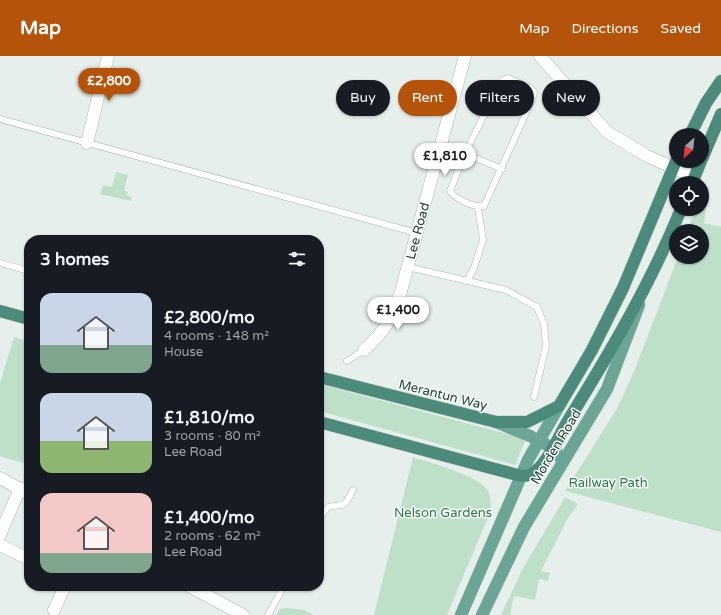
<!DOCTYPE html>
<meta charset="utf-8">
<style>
:root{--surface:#171b24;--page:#242831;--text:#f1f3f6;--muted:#9ea1a6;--accent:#b45309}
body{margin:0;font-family:"Varela Round",sans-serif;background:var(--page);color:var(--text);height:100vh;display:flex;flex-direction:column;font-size:15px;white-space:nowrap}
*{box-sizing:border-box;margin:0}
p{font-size:13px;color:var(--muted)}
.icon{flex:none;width:22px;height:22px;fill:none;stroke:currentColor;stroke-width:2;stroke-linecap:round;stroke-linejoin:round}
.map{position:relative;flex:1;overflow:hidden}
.drawer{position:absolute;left:24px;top:179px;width:300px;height:356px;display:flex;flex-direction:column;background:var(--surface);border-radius:16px;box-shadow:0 1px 3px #0004}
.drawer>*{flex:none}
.top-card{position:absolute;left:336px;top:24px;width:325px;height:36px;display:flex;gap:8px}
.needle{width:26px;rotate:207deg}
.tools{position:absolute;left:669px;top:72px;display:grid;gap:8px}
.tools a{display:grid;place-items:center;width:40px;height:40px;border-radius:50%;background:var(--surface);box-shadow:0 1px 3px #0004;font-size:20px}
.price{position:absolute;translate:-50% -34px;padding:0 9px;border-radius:14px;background:#fff;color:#222;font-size:13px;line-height:26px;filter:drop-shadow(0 1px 2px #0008)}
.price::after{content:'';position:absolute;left:50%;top:24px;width:12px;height:9px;margin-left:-6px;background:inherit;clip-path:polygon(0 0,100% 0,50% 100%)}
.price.selected{background:var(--accent);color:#fff}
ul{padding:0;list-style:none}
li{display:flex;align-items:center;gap:12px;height:100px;padding:0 16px}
li span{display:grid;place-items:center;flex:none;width:112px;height:80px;border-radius:12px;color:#555}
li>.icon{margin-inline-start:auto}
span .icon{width:48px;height:48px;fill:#fffc;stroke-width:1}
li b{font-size:17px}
h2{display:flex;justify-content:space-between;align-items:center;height:48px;padding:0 16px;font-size:17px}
.pill{padding:0 14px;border-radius:18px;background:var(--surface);box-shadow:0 1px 3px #0004;font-size:14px;line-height:36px}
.pill.selected{background:var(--accent);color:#fff}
header{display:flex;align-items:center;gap:24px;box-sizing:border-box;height:56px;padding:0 20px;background:var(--accent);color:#fff}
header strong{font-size:19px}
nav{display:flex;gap:22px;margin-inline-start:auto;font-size:14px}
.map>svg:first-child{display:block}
</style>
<header>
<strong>Map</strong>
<nav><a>Map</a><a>Directions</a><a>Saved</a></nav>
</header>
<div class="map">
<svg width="721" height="559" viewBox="0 0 721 559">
<rect width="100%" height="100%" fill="#e6efeb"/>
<!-- green -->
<g fill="#bfe0c8">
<path d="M116,116l12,3 -4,16 4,1 -1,4 5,1 -1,4 -31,-7 3,-9 9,2z"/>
<path d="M704,130l5,1 -5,36 17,4v305l-156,-41 53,-84 17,-38 43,-112h24v-26h-15l9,-22h6v-17z"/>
<path d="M14,281l15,5v123l-29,-9v-73z"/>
<path d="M319,328l207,55 -11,26 -196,-54z"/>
<path d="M413,401c17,6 68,19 75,34 4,8 3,16 1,24l-42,100h-73z"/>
<path d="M565,441l13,7 -10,14 -27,53 9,2 -2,8 -9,-2 -4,21 -21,-4 -4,19h-9l21,-45z"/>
<path d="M287,552l17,2 9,5h-37l4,-6z"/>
</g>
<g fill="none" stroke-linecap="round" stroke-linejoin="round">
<defs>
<g id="service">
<path d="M508,22l23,10 3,4 -2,8 -48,106c-9,2 -29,-7 -34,-15l15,-38 37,-73z"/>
<path d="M0,63l417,114"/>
<path d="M442,88l60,25"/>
<path d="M0,207l29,8"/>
<path d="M408,211l98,23 31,17 7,17 2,22 -12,51"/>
<path d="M467,225l7,-13 9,-28 -5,-32"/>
<path d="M347,305l17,-11"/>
<path d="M319,463l9,-12c17,-4 15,3 25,-17"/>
<path d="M268,559l16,-29"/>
</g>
<g id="minor">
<path d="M87,87l21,-87"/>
<path d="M364,294c23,-21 27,-30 37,-59l64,-235"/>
<path d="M0,422l29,16"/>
<path d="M0,479l20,-47"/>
<path d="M0,489l29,14"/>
<path d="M189,530l54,29"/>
<path d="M54,554l11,-24"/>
</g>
<path id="tertiary" d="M540,0l67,76 40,24 47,21"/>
<g id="primary">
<path d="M496,366l34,14 23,12 10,13"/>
<path d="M461,559l67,-155 31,-54"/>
<path d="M482,559l42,-88 83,-138 32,-84"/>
</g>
<g id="trunk">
<path d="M690,79l16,-32 15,-22"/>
<path d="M702,103l19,-45"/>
<path d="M692,127l9,-22"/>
<path d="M0,255l29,8"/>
<path d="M319,321l177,45h31l32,-16 33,-56 31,-62 53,-127"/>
<path d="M319,366l202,54c6,0 11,-1 16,-6 14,-13 22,-35 32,-51 42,-68 82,-136 112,-210"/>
</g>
</defs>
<!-- service casing -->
<use href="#service" stroke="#a8b8b2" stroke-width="7"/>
<!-- minor casing -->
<use href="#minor" stroke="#a8b8b2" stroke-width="13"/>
<!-- tertiary casing -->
<use href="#tertiary" stroke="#a8b8b2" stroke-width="13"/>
<!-- primary casing -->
<use href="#primary" stroke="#c2cac8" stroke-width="13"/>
<!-- trunk casing -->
<use href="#trunk" stroke="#c2cac8" stroke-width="13"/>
<!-- service -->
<use href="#service" stroke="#fff" stroke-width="6"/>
<!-- minor -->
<use href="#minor" stroke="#fff" stroke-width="12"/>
<!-- tertiary -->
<use href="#tertiary" stroke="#fff" stroke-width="12"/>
<!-- primary -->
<use href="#primary" stroke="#6aa596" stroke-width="12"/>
<!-- trunk -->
<use href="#trunk" stroke="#4c8a7c" stroke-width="12"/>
</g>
<g text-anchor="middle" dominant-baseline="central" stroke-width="3" stroke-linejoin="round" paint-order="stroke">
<!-- street labels -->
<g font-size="13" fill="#24423a" stroke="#f7fbf9">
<text transform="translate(418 175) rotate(-75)">Lee Road</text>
<text transform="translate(443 339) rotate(14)">Merantun Way</text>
<text transform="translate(556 391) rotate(-59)">Morden Road</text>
</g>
<!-- park labels -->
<g font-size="13" fill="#2d7a4b" stroke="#f7fbf9">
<text x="608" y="427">Railway Path</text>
<text x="443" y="457">Nelson Gardens</text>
</g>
</g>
</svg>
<div class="tools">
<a><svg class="needle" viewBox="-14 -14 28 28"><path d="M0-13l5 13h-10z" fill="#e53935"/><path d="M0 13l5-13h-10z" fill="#9ea1a6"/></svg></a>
<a><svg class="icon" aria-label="locate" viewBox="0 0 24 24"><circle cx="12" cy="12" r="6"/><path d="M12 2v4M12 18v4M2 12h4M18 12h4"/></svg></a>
<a><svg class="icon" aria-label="layers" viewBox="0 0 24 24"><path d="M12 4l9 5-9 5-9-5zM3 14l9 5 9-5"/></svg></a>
</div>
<b class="price selected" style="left:109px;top:46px">£2,800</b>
<b class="price" style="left:445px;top:121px">£1,810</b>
<b class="price" style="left:398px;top:275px">£1,400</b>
<div class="top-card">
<a class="pill">Buy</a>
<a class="pill selected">Rent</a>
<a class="pill">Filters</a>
<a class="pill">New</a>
</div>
<section class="drawer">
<h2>3 homes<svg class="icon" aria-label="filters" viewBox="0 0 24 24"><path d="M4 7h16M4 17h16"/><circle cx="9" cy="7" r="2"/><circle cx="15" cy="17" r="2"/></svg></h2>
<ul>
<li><span style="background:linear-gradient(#c9d6e8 65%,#7fa58c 0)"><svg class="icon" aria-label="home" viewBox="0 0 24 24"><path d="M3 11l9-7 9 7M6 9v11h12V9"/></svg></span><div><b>£2,800/mo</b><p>4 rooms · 148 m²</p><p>House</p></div></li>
<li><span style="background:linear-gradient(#c9d6e8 60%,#8fb573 0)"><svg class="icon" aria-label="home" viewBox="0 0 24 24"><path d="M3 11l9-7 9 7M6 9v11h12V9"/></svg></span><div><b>£1,810/mo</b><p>3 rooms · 80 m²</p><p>Lee Road</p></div></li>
<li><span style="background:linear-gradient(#f6c9c9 75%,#7fa58c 0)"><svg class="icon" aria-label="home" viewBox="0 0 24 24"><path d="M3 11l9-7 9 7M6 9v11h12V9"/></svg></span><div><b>£1,400/mo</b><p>2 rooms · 62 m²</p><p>Lee Road</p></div></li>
</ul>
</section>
</div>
